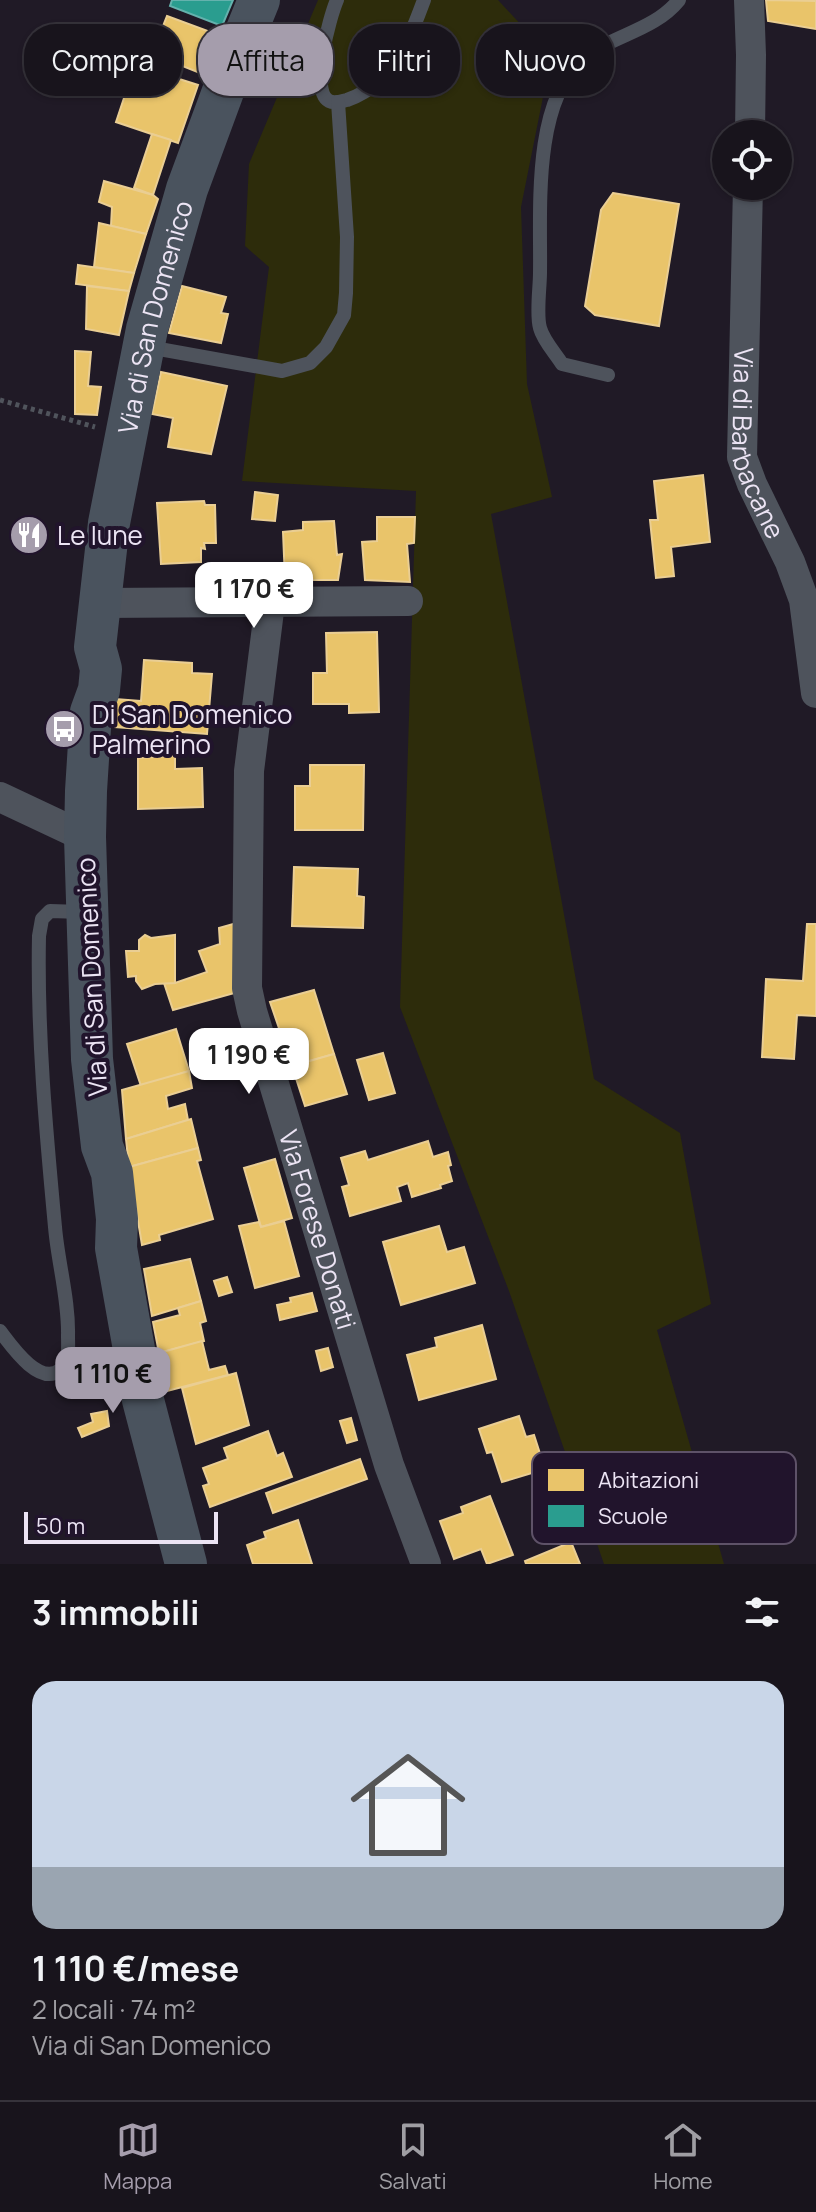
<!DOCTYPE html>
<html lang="it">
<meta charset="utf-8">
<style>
:root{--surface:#18141c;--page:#252129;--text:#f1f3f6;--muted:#9f9ea3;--line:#36333b;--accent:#a59dac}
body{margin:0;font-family:Manrope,sans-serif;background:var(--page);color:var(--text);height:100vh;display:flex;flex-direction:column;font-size:30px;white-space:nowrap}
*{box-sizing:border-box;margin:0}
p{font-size:26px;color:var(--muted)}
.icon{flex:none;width:44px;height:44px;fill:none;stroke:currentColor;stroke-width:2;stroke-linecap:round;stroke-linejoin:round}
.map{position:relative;height:1564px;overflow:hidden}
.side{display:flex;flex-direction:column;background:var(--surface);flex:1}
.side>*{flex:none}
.banner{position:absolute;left:24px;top:24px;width:768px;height:72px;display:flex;gap:16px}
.tools{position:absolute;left:712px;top:120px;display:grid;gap:16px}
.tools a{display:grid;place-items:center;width:80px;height:80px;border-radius:50%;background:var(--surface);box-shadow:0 2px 6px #0004,0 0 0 2px var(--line);font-size:40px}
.scale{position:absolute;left:24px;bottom:20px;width:194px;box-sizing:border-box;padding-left:8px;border:4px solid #ece4f4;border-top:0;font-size:22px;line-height:28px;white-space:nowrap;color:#ece4f4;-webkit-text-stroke:6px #21142c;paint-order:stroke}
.price{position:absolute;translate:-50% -68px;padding:0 18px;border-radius:16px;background:#fff;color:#222;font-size:26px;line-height:52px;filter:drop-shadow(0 2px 4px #0008)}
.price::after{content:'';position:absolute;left:50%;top:48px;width:24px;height:18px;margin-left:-12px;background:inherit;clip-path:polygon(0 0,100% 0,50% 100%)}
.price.selected{background:var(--accent);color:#111}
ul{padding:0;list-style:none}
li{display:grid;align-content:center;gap:16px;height:424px;padding:0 32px}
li+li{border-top:2px solid var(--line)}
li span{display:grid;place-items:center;height:248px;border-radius:24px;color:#555}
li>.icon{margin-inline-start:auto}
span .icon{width:144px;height:144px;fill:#fffc;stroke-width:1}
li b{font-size:34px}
h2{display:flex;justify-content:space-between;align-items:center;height:96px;padding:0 32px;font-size:34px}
.chip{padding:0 28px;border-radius:32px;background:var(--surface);box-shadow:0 2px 6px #0004,0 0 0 2px var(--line);font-size:28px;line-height:72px}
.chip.selected{background:var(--accent);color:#111}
.tab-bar{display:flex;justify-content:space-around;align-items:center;height:112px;border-top:2px solid var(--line);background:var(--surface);font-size:22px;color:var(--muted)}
.tab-bar a{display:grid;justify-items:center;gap:4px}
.tab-bar .selected{color:var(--accent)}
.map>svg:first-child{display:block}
</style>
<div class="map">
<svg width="816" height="1564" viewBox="0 0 816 1564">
<rect width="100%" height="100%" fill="#201a26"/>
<!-- green -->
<path fill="#2d2c0b" d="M318,0h180l53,57 -30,150 6,177 25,113 -61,17 103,565 86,54 31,171 -54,26 67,234h-120l-95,-273 -109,-284 16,-516 -174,-10 27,-214 -24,-21 4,-82z"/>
<!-- homes -->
<g fill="#e9c46a" stroke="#eace93" stroke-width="2">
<path d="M766,0l50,1v28l-48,-8z"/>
<path d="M167,16l49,18 -16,39 -48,-19z"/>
<path d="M135,65l63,20 -20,58 -62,-21z"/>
<path d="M152,134l19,6 -18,55 -19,-7z"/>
<path d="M104,181l49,14 5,4 -12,35 -35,-8 1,-19 -13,-5z"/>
<path d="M613,193l66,11 -20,122 -64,-11 -10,-9 16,-96z"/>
<path d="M99,223l47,11 -12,39 -40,-6z"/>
<path d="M78,265l56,8 -5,18 -53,-7z"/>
<path d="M87,286l42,5 -10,44 -33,-6z"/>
<path d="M182,286l44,11 -5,16 7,1 -7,29 -52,-10z"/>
<path d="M75,351l16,1 -3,34 13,1 -4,28 -22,-1z"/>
<path d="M161,372l66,14 -16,68 -43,-7 5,-29 -21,-4z"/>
<path d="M703,475l7,67 -39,5 3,29 -18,2 -6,-58h8l-4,-39z"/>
<path d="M255,492l23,3 -3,26 -23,-2z"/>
<path d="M204,501l1,4h10l1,38h-12l1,6 -4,-1v14l-40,2 -4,-61z"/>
<path d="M377,517h38l-1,26 -7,1 3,38 -45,-2 -3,-38 15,-1z"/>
<path d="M334,521l3,34 5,-1 -4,26h-53l-2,-48 20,-2v-8z"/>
<path d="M377,632l2,80 -30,1v-9h-36v-31h14l-1,-40z"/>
<path d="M144,660l48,3v10l20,1 -5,60 -92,-7 1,-28 25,2z"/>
<path d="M175,756v13l27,-1 1,39 -65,2v-51z"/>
<path d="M310,765h54l-1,65h-68v-44h15z"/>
<path d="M294,867l64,2 -1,27 7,1 -1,31 -71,-2z"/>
<path d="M240,922l-2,70 -65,18 -9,-27h11l32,-11 -8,-21 21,-7 -1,-16z"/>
<path d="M807,924h9v92l-19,-1 -3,44 -32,-2 4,-78 37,2z"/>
<path d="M145,935l6,3 24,-3v48l-20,1 -13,5 -6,-8v-5l-8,1 -2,-26h13v-11z"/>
<path d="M314,990l20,64 -42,12 -22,-64z"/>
<path d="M176,1029l13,42 -48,15 -14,-42z"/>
<path d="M383,1053l12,40 -26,7 -12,-40z"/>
<path d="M334,1054l13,40 -42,12 -13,-40z"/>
<path d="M189,1071l3,17 -26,8 2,13 17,-5 3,16 -62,19 -4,-49z"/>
<path d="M191,1119l7,29 -69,19 -3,-28z"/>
<path d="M428,1141l5,16 15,-5 3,13 -3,1 4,15 -12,4 1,3 -29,9 -4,-14 -11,4 4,14 -51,15 -8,-29 7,-2 -8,-27 24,-7 3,9z"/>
<path d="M198,1148l3,12 -4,1 16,58 -54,16 1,5 -18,5 -13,-78z"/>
<path d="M275,1159l17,59 -31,9 -17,-59z"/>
<path d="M284,1221l15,55 -44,12 -16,-62 20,-4 2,5z"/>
<path d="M439,1226l8,26 17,-5 11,36 -74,22 -18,-63z"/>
<path d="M190,1259l11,42 -49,15 -8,-47z"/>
<path d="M227,1277l5,15 -13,4 -5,-15z"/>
<path d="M312,1293l5,18 -37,9 -3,-15 14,-3 -1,-4z"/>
<path d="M201,1301l5,20 -6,2 4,18 -45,12 -6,-31 27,-7 -2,-7z"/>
<path d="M482,1325l14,54 -77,21 -12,-45 30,-8 -2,-9z"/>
<path d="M202,1341l7,29 16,-4 3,9 -61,16 -8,-38z"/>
<path d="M328,1348l5,19 -12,4 -5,-20z"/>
<path d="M236,1373l13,52 -53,19 -14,-56z"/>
<path d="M107,1411l2,15 -27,11 -4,-9 15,-6 -2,-8z"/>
<path d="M519,1416l7,21 8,-2 11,34 -43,13 -10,-30 -5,1 -8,-24z"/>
<path d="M351,1418l6,22 -10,3 -7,-22z"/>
<path d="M268,1431l9,25 6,-3 9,24 -82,30 -7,-21 6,-2 -6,-16 25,-9 -4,-11z"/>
<path d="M360,1459l7,20 -94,34 -7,-20z"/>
<path d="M490,1496l23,59 -26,9 -6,-15 -27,10 -14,-38 23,-8 -2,-6z"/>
<path d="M298,1520l14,44h-59l-6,-19 19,-7 -2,-6z"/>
<path d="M571,1542l9,22h-54l-1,-3z"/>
</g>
<!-- schools -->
<path fill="#2a9d8f" stroke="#64b2ad" stroke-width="2" d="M172,0h61l-11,26 -52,-20z"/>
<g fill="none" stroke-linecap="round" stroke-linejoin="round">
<!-- path -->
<path stroke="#50545c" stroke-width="5" stroke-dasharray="4 4" stroke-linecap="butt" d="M0,400l95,27"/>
<!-- service -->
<g stroke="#4e535c" stroke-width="14">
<path d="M337,0c-7,16 -28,91 -8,101 6,3 13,0 18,-1 12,-4 23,-11 32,-19 24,-22 34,-52 45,-81"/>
<path d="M148,347l134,24 28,-8 16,-16 18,-32 2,-22 1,-56 -9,-135"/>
<path d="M608,375l-46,-11c-7,-11 -19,-24 -22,-36 -4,-13 0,-41 0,-55 1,-60 -8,-168 41,-212 29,-26 72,-29 98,-61"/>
<path d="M0,1331c10,13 39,56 60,39 10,-8 8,-23 8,-34 1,-36 -10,-73 -13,-109 -9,-96 -18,-194 -16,-291l3,-17 8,-8 32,1"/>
</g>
<!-- minor -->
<g stroke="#4e535c" stroke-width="30">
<path d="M749,0l2,55 -1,79"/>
<path id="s1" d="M748,186l-6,271 10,27 38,78 14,38 12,93"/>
<path d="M99,603l309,-2"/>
<path id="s2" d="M270,603l-21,168 -2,217 5,23 137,454 37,99"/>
<path d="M0,797l85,40"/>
</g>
<!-- secondary -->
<path stroke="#4a535e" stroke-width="42" id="s3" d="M186,1564l-43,-164 -27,-152 1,-29 -5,-46 -10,-27 -10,-87 -7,-222 1,-46 5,-79 8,-22 2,-21 -6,-22 14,-124 38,-194 40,-140 48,-130 24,-59"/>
</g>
<!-- icons -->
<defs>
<symbol id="restaurant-disc" viewBox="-11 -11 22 22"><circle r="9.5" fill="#a59dac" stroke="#21142c"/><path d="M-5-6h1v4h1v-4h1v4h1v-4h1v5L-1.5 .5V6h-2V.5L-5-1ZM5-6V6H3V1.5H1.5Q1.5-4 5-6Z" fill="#fff"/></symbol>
<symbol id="bus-disc" viewBox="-11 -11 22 22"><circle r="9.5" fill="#a59dac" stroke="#21142c"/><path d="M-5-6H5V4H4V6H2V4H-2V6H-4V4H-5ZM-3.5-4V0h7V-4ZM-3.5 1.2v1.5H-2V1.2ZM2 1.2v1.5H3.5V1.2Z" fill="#fff"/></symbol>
</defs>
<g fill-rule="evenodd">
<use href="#restaurant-disc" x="7" y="513" width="44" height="44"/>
<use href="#bus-disc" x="42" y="707" width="44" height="44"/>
</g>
<g text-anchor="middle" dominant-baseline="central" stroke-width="8" stroke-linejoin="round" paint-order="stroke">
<!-- street labels -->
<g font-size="26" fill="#ece4f4" stroke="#21142c">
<text stroke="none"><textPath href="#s3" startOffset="1266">Via di San Domenico</textPath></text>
<text stroke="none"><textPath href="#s1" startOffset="260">Via di Barbacane</textPath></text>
<text transform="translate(91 977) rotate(-93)">Via di San Domenico</text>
<text stroke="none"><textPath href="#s2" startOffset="638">Via Forese Donati</textPath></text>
</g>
<!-- poi labels -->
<g font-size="26" fill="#ece4f4" stroke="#21142c" text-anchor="start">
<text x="57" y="535">Le lune</text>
<text x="92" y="714">Di San Domenico<tspan x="92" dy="30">Palmerino</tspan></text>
</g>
</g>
<!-- legend -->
<rect x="532" y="1452" width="264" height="92" rx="12" fill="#21142c" stroke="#5e5268" stroke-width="2"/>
<rect x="548" y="1469" width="36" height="22" fill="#e9c46a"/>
<rect x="548" y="1505" width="36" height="22" fill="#2a9d8f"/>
<g font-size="22" fill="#ece4f4">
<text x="598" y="1488">Abitazioni</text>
<text x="598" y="1524">Scuole</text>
</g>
</svg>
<div class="tools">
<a><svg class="icon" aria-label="locate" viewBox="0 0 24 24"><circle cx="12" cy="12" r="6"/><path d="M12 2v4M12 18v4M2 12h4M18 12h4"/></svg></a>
</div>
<div class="scale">50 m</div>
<b class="price" style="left:254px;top:630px">1 170 €</b>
<b class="price" style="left:249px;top:1096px">1 190 €</b>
<b class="price selected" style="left:113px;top:1415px">1 110 €</b>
<div class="banner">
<a class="chip">Compra</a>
<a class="chip selected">Affitta</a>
<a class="chip">Filtri</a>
<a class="chip">Nuovo</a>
</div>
</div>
<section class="side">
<h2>3 immobili<svg class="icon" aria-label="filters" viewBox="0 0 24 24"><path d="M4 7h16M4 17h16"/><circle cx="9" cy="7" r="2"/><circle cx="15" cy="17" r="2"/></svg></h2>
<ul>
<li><span style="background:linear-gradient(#c9d6e8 75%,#9aa5b1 0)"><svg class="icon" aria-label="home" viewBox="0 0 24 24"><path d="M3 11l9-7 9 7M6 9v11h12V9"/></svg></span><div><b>1 110 €/mese</b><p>2 locali · 74 m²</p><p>Via di San Domenico</p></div></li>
</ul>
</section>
<nav class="tab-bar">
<a class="selected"><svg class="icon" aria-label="map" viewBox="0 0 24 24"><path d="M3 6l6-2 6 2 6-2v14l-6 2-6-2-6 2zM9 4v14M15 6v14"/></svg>Mappa</a>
<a><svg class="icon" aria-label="saved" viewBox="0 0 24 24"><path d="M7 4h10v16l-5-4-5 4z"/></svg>Salvati</a>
<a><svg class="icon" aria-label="home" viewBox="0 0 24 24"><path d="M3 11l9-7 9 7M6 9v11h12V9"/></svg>Home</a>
</nav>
